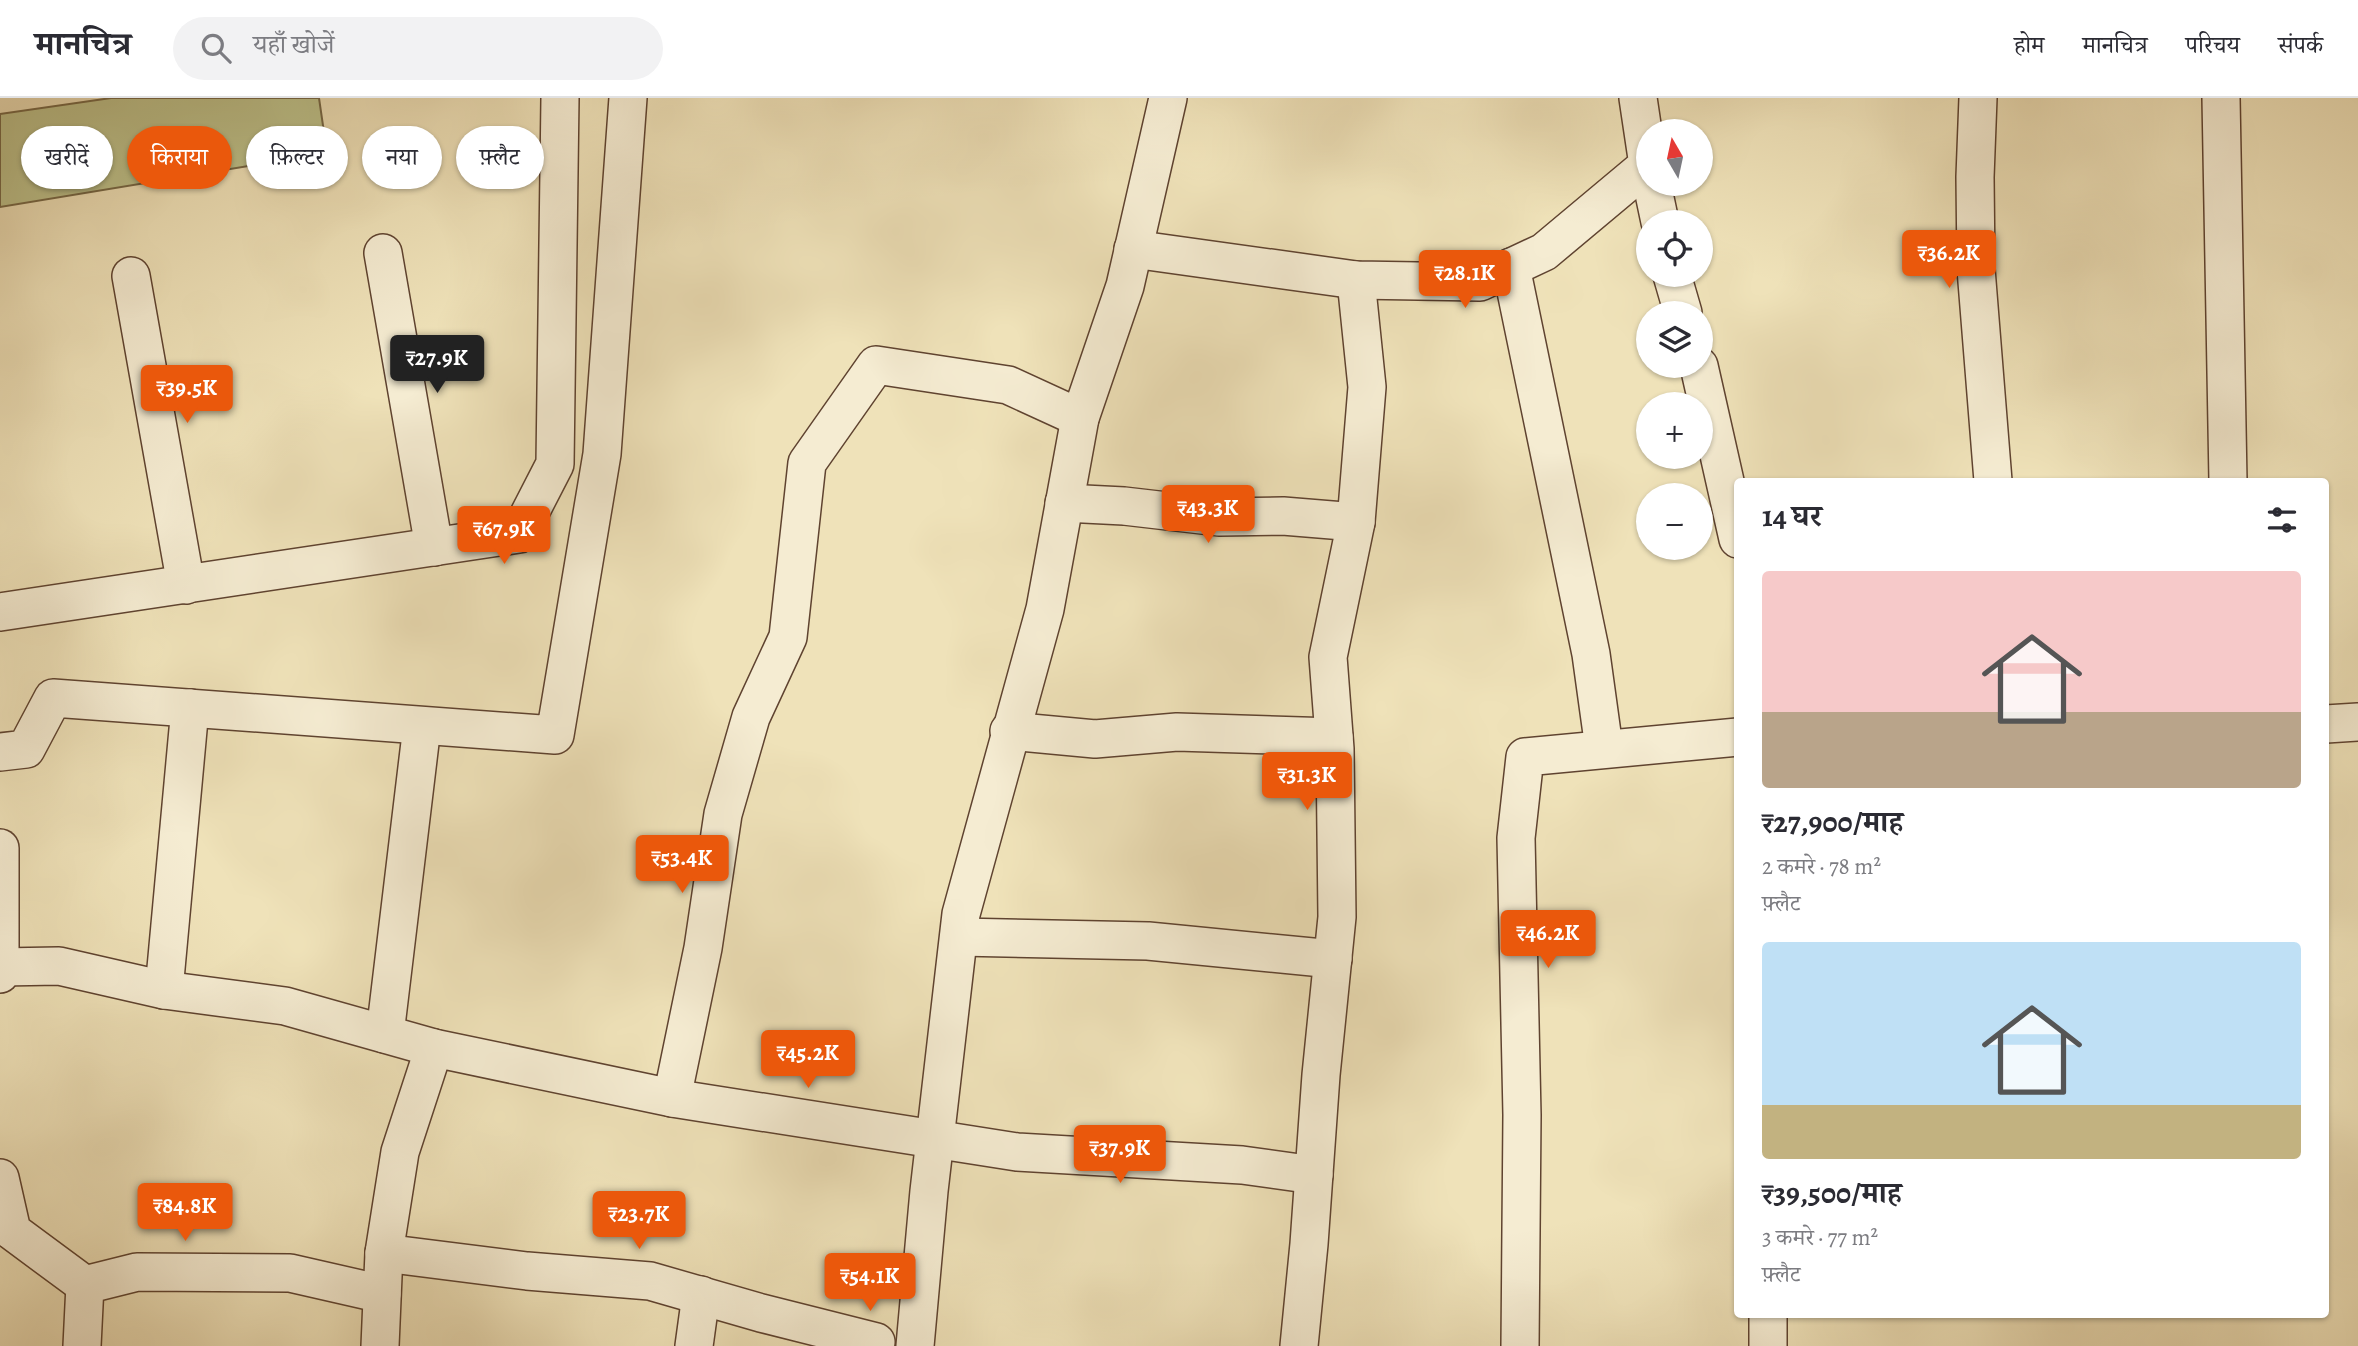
<!DOCTYPE html>
<html lang="hi">
<meta charset="utf-8">
<style>
:root{--surface:#fff;--page:#f2f2f3;--text:#2b2b33;--muted:#7c7c81;--line:#e1e1e2;--accent:#ea580c}
body{margin:0;font-family:Alegreya,"Noto Serif Devanagari",serif;background:var(--page);color:var(--text);height:100vh;display:flex;flex-direction:column;font-size:26px;white-space:nowrap}
*{box-sizing:border-box;margin:0}
p{font-size:23px;color:var(--muted)}
.icon{flex:none;width:38px;height:38px;fill:none;stroke:currentColor;stroke-width:2;stroke-linecap:round;stroke-linejoin:round}
.map{position:relative;flex:1;overflow:hidden}
.sheet{position:absolute;left:1734px;top:380px;width:595px;height:840px;display:flex;flex-direction:column;background:var(--surface);border-radius:7px;box-shadow:0 2px 5px #0004}
.sheet>*{flex:none}
.hud{position:absolute;left:21px;top:28px;width:665px;height:63px;display:flex;gap:14px}
.needle{width:46px;rotate:351deg}
.controls{position:absolute;left:1636px;top:21px;display:grid;gap:14px}
.controls a{display:grid;place-items:center;width:77px;height:77px;border-radius:50%;background:var(--surface);box-shadow:0 2px 5px #0004;font-size:35px}
.price{position:absolute;translate:-50% -60px;padding:0 16px;border-radius:7px;background:var(--accent);color:#fff;font-size:23px;line-height:46px;filter:drop-shadow(0 2px 4px #0008)}
.price::after{content:'';position:absolute;left:50%;top:42px;width:21px;height:16px;margin-left:-10px;background:inherit;clip-path:polygon(0 0,100% 0,50% 100%)}
.price.on{background:#222;color:#fff}
ul{padding:0;list-style:none}
li{display:grid;align-content:center;gap:14px;height:371px;padding:0 28px}
li span{display:grid;place-items:center;height:217px;border-radius:7px;color:#555}
li>.icon{margin-inline-start:auto}
span .icon{width:126px;height:126px;fill:#fffc;stroke-width:1}
li b{font-size:30px}
h2{display:flex;justify-content:space-between;align-items:center;height:84px;padding:0 28px;font-size:30px}
.pill{padding:0 24px;border-radius:32px;background:var(--surface);box-shadow:0 2px 5px #0004;font-size:24px;line-height:63px}
.pill.on{background:var(--accent);color:#fff}
header{display:flex;align-items:center;gap:42px;box-sizing:border-box;height:98px;padding:0 35px;background:var(--surface);border-bottom:2px solid var(--line)}
header strong{font-size:33px}
nav{display:flex;gap:38px;margin-inline-start:auto;font-size:24px}
.search{width:490px;height:63px;background:var(--page);display:flex;align-items:center;gap:18px;box-sizing:border-box;padding:0 24px;border-radius:38px;color:var(--muted);font-size:26px}
.map>svg:first-child{display:block}
</style>
<header>
<strong>मानचित्र</strong>
<div class="search"><svg class="icon" aria-label="search" viewBox="0 0 24 24"><circle cx="10" cy="10" r="6"/><path d="M15 15l6 6"/></svg>यहाँ खोजें</div>
<nav><a>होम</a><a>मानचित्र</a><a>परिचय</a><a>संपर्क</a></nav>
</header>
<div class="map">
<svg width="2358" height="1248" viewBox="0 0 2358 1248">
<rect width="100%" height="100%" fill="#efe2b9"/>
<filter id="stains"><feTurbulence type="fractalNoise" baseFrequency=".00286" numOctaves="4"/><feColorMatrix values="0 0 0 0 .2 0 0 0 0 .09 0 0 0 0 .02 0 0 0 .5 -.17"/></filter>
<radialGradient id="worn" r=".72"><stop offset=".6" stop-color="#630" stop-opacity="0"/><stop offset="1" stop-color="#630" stop-opacity=".3"/></radialGradient>
<!-- green -->
<path fill="#bdc28c" stroke="#766847" stroke-width="2" d="M111,0h208l8,55 -327,54v-93z"/>
<g fill="none" stroke-linecap="round" stroke-linejoin="round">
<defs>
<g id="minor">
<path d="M1978,0l-3,79 1,92 17,212"/>
<path d="M2221,0l7,383"/>
<path d="M1652,86l8,38"/>
<path d="M1133,151l223,31 124,2 64,-30 104,-87 -10,-67"/>
<path d="M383,155l51,294"/>
<path d="M1511,169l80,387 13,94"/>
<path d="M1672,177l11,38"/>
<path d="M131,178l55,309"/>
<path d="M1699,268l39,173"/>
<path d="M1064,405l60,3 95,11 64,-1 73,6"/>
<path d="M0,514l519,-78 36,-70 5,-366"/>
<path d="M2326,626l32,-2"/>
<path d="M1009,633l86,8 82,-7 157,5"/>
<path d="M0,654l26,-3 27,-51 502,37 47,-281 26,-356"/>
<path d="M0,750v126"/>
<path d="M959,839l189,4 185,18"/>
<path d="M0,869l59,-1 105,24 121,16 149,42 238,50 31,-150 20,-134 28,-97 37,-80 19,-174 69,-98 132,20 72,33"/>
<path d="M164,892l26,-282"/>
<path d="M385,936l37,-308"/>
<path d="M672,1000l345,54 225,13 72,10"/>
<path d="M0,1080l12,53 73,54"/>
<path d="M384,1155l143,18 123,10 111,32 115,29"/>
<path d="M82,1248l3,-61 52,-13 153,1 92,21"/>
<path d="M380,1248l4,-93 16,-101 34,-104"/>
<path d="M694,1248l7,-51"/>
<path d="M915,1248l14,-155 32,-277 84,-305 35,-191 45,-132 43,-188"/>
<path d="M1299,1248l10,-102 12,-169 16,-158 -2,-168 -7,-92 28,-135 11,-135 -11,-107"/>
<path d="M1520,1248l2,-231 -6,-277 9,-81 213,-20"/>
<path d="M1768,1248v-32"/>
</g>
</defs>
<!-- minor casing -->
<use href="#minor" stroke="#5f4330" stroke-width="40"/>
<!-- minor -->
<use href="#minor" stroke="#f5ecd2" stroke-width="37"/>
</g>
<rect width="100%" height="100%" filter="url(#stains)"/>
<rect width="100%" height="100%" fill="url(#worn)"/>
</svg>
<div class="controls">
<a><svg class="needle" viewBox="-14 -14 28 28"><path d="M0-13l5 13h-10z" fill="#e53935"/><path d="M0 13l5-13h-10z" fill="#7c7c81"/></svg></a>
<a><svg class="icon" aria-label="locate" viewBox="0 0 24 24"><circle cx="12" cy="12" r="6"/><path d="M12 2v4M12 18v4M2 12h4M18 12h4"/></svg></a>
<a><svg class="icon" aria-label="layers" viewBox="0 0 24 24"><path d="M12 4l9 5-9 5-9-5zM3 14l9 5 9-5"/></svg></a>
<a>+</a>
<a>−</a>
</div>
<b class="price" style="left:1949px;top:192px">₹36.2K</b>
<b class="price" style="left:1465px;top:212px">₹28.1K</b>
<b class="price on" style="left:437px;top:297px">₹27.9K</b>
<b class="price" style="left:187px;top:327px">₹39.5K</b>
<b class="price" style="left:1208px;top:447px">₹43.3K</b>
<b class="price" style="left:504px;top:468px">₹67.9K</b>
<b class="price" style="left:1307px;top:714px">₹31.3K</b>
<b class="price" style="left:682px;top:797px">₹53.4K</b>
<b class="price" style="left:1548px;top:872px">₹46.2K</b>
<b class="price" style="left:808px;top:992px">₹45.2K</b>
<b class="price" style="left:1120px;top:1087px">₹37.9K</b>
<b class="price" style="left:185px;top:1145px">₹84.8K</b>
<b class="price" style="left:639px;top:1153px">₹23.7K</b>
<b class="price" style="left:870px;top:1215px">₹54.1K</b>
<div class="hud">
<a class="pill">खरीदें</a>
<a class="pill on">किराया</a>
<a class="pill">फ़िल्टर</a>
<a class="pill">नया</a>
<a class="pill">फ़्लैट</a>
</div>
<section class="sheet">
<h2>14 घर<svg class="icon" aria-label="filters" viewBox="0 0 24 24"><path d="M4 7h16M4 17h16"/><circle cx="9" cy="7" r="2"/><circle cx="15" cy="17" r="2"/></svg></h2>
<ul>
<li><span style="background:linear-gradient(#f6c9c9 65%,#b9a48a 0)"><svg class="icon" aria-label="home" viewBox="0 0 24 24"><path d="M3 11l9-7 9 7M6 9v11h12V9"/></svg></span><div><b>₹27,900/माह</b><p>2 कमरे · 78 m²</p><p>फ़्लैट</p></div></li>
<li><span style="background:linear-gradient(#bfe0f5 75%,#c2b280 0)"><svg class="icon" aria-label="home" viewBox="0 0 24 24"><path d="M3 11l9-7 9 7M6 9v11h12V9"/></svg></span><div><b>₹39,500/माह</b><p>3 कमरे · 77 m²</p><p>फ़्लैट</p></div></li>
</ul>
</section>
</div>
